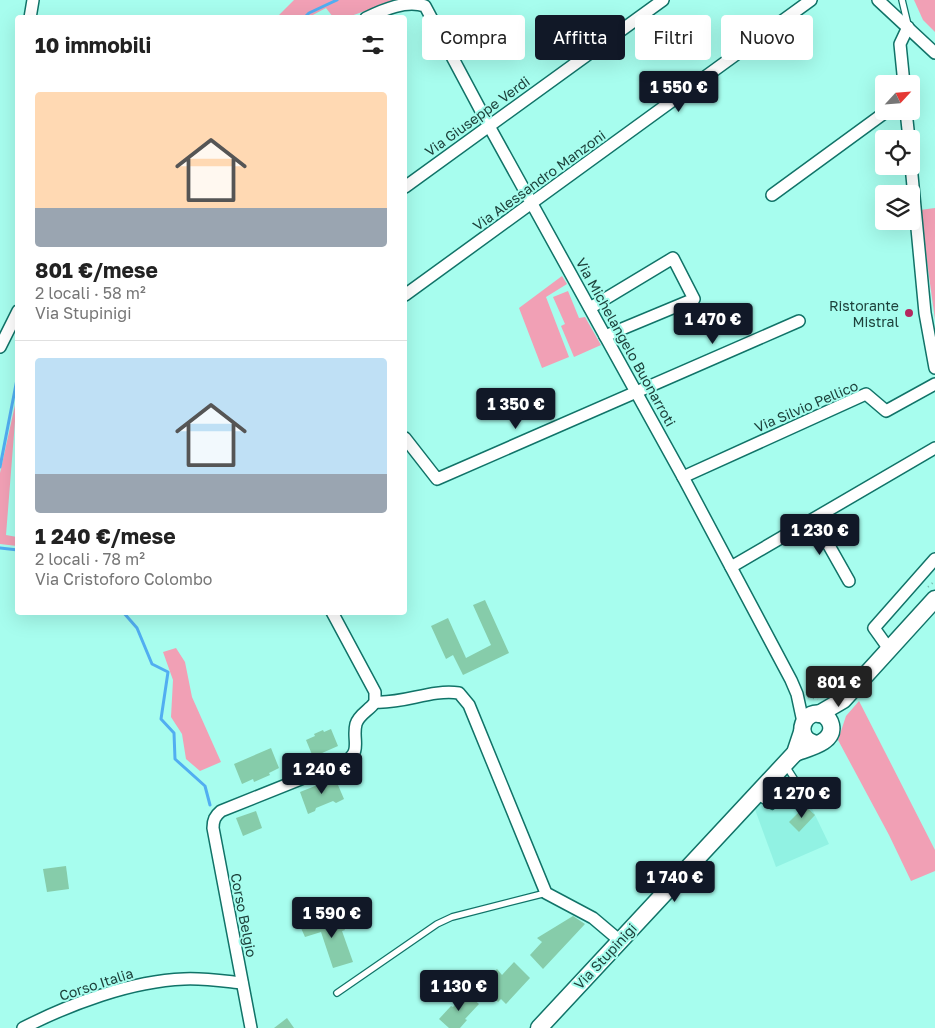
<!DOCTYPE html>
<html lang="it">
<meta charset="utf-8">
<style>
:root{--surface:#fff;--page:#f6f6f6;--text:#222;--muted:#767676;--line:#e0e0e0;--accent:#111827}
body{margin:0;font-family:"Golos Text",sans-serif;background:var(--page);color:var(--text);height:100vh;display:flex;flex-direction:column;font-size:19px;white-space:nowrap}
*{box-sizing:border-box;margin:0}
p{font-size:16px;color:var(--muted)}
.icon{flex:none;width:28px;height:28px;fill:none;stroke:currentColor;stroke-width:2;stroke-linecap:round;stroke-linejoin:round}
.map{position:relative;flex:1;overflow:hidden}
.panel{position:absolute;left:15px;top:15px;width:392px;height:600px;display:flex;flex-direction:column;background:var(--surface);border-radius:5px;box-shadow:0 5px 20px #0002}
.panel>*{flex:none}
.banner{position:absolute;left:422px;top:15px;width:438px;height:45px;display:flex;gap:10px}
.needle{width:32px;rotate:64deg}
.buttons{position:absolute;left:875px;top:75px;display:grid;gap:10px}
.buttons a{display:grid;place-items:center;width:45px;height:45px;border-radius:5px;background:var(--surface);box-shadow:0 5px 20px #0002;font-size:25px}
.price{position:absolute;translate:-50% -42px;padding:0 11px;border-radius:5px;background:var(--accent);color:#fff;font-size:16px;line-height:32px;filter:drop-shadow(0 1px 2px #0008)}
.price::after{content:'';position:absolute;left:50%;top:30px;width:15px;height:11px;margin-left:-8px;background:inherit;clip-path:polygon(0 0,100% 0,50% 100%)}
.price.active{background:#222;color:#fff}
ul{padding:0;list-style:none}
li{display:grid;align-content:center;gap:10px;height:265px;padding:0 20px}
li+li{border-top:1px solid var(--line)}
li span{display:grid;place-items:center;height:155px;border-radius:5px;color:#555}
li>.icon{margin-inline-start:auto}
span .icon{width:90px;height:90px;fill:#fffc;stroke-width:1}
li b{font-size:21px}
h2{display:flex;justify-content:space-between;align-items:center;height:60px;padding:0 20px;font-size:21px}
.pill{padding:0 18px;border-radius:5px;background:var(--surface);box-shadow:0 5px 20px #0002;font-size:18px;line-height:45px}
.pill.active{background:var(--accent);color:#fff}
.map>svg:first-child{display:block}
</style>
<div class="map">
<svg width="935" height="1028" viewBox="0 0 935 1028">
<rect width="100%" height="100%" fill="#a7fdee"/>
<!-- built -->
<path fill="#91f2e3" d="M791,765l38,79 -53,23 -23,-63z"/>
<!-- green -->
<g fill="#f1a0b5">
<path d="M294,0h102l-48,17h-15l-7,-9 -17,9 -33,1z"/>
<path d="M914,0h21v32l-12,-12z"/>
<path d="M935,208v112l-15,-110z"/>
<path d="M562,276l5,8 -21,13 23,60 -27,11 -23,-60z"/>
<path d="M568,291l11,27 6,-1 16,28 -27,12 -13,-31 4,-2 -12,-27z"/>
<path d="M17,396l-11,139 11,2v9l-17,-2v-71z"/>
<path d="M176,648l9,14 7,35 29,65 -21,9 -14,-12 -4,-25 -11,-17 2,-37 -10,-28z"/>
<path d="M859,701l76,149v21l-24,10 -22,-46 -51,-95 8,-24z"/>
</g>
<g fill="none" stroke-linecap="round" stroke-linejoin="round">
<!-- stream -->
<g stroke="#51aef1" stroke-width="3">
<path d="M304,18l5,-5 28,-13"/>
<path d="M0,467l18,-93"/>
<path d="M0,548l18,2"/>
<path d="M123,612l14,16 15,36 16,8 -7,47 13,14 1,26 30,27 5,19"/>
</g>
</g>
<!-- building -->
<g fill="#86ccaa">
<path d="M485,600l24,53 -46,22 -10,-20 -7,4 -15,-33 17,-8 18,40 25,-13 -18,-40z"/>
<path d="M331,729l7,17 -25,11 -7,-17 9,-4 -1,-2 9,-4 1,2z"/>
<path d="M271,748l8,20 -10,5 1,2 -16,7 -1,-3 -11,5 -8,-20z"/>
<path d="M335,778l9,21 -8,4 -3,-2 -17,7 -1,3 -7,3 -8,-22z"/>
<path d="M805,806l10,9 -16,17 -10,-10z"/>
<path d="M256,811l6,17 -19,8 -7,-18z"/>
<path d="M66,866l3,23 -22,3 -4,-23z"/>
<path d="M339,914l6,16 -3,1 11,31 -20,6 -12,-36 -16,5 -4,-9z"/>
<path d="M573,916l12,8 -42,45 -13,-14 12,-13 -5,-4z"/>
<path d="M514,962l16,16 -24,26 -5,-5 -3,3 -18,-18 17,-15 5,6z"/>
<path d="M466,993l13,11 -14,15 2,1 -7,8h-11l-10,-9 12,-13 2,1z"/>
<path d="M287,1018l7,10h-20z"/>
</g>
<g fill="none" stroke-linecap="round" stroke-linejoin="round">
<defs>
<g id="lane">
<path d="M902,0l6,25"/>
<path d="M757,796l15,10 23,-26 -9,-14"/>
<path d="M337,993l100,-69 15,-7 94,-24"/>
</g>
<g id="street">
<path d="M878,0l57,53"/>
<path d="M30,18l3,-18"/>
<path d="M366,18c19,-9 40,-18 59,-12l64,120 194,351 108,203 6,14 6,28"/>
<path d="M904,84l-4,-40 8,-17"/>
<path d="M906,111l3,28"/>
<path d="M911,165l14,148 10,55"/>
<path d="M405,187l258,-187"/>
<path d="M772,195l115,-84"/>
<path d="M405,295l406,-295"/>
<path d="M590,308l83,-50 21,41 -89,37"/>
<path d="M0,347l18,-36"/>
<path d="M405,438l32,41 362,-158"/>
<path d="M683,477l183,-83 20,17 49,-27"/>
<path d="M814,519l35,62"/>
<path d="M731,567l204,-119"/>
<path d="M889,649l-15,-21 61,-69"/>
<path d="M375,702c30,2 55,-13 84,-9l10,12 77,188 47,25 26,22"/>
<path d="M23,1028c47,-24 108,-47 161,-49 19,-1 39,2 58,4"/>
<path d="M251,1028l-38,-200c0,-8 2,-12 8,-17l125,-50c16,-10 6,-22 10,-37 3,-10 14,-14 19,-22v-10l-43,-80"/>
</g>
<g id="secondary">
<path d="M819,714l24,-14 92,-101"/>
<path d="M795,753c12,-5 40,-10 36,-28 -1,-4 -3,-7 -6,-9 -20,-12 -35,23 -8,28"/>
<path d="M539,1028l256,-275 7,-21"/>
</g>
</defs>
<!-- lane casing -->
<use href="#lane" stroke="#117368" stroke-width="8"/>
<!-- street casing -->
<use href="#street" stroke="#117368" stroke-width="14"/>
<!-- secondary casing -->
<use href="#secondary" stroke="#117368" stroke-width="19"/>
<!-- path -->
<g stroke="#75b8ad" stroke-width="2" stroke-dasharray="1 4" stroke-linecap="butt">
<path d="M928,587l7,-6"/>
<path d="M825,695l6,-7 12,-7"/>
<path d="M808,697l10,2"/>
</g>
<!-- lane -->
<use href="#lane" stroke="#fff" stroke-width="5.5"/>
<!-- street -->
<use href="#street" stroke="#fff" stroke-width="11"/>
<!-- secondary -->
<use href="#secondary" stroke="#fff" stroke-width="16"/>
</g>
<!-- markers -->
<circle fill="#b4275e" stroke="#a7fdee" stroke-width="2" cx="909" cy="313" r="5"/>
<g text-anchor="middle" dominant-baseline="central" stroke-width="4" stroke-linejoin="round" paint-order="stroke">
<!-- street labels -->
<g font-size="14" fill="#1d413b" stroke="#a7fdee">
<text transform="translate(477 116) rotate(-36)">Via Giuseppe Verdi</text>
<text transform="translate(539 180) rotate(-36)">Via Alessandro Manzoni</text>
<text transform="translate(626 342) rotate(61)">Via Michelangelo Buonarroti</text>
<text transform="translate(806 406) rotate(-23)">Via Silvio Pellico</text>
<text transform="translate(244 915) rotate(79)">Corso Belgio</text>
<text transform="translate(605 956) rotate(-47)">Via Stupinigi</text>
<text transform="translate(96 984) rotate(-18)">Corso Italia</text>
</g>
<!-- poi labels -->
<g font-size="14" fill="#1d413b" stroke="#a7fdee" text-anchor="end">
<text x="899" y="305">Ristorante<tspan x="899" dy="16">Mistral</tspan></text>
</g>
</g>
</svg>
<div class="buttons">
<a><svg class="needle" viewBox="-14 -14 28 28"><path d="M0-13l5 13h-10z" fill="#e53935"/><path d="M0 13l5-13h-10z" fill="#767676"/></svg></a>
<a><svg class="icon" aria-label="locate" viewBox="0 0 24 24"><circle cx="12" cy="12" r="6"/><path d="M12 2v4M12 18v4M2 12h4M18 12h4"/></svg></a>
<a><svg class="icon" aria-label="layers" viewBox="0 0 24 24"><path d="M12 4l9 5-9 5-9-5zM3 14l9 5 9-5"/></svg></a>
</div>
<b class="price" style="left:679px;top:113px">1 550 €</b>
<b class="price" style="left:713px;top:345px">1 470 €</b>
<b class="price" style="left:516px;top:430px">1 350 €</b>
<b class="price" style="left:820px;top:556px">1 230 €</b>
<b class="price active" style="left:839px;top:708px">801 €</b>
<b class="price" style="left:322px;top:795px">1 240 €</b>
<b class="price" style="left:802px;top:819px">1 270 €</b>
<b class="price" style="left:675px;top:903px">1 740 €</b>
<b class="price" style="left:332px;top:939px">1 590 €</b>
<b class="price" style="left:459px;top:1012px">1 130 €</b>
<div class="banner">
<a class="pill">Compra</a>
<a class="pill active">Affitta</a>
<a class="pill">Filtri</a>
<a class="pill">Nuovo</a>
</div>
<section class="panel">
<h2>10 immobili<svg class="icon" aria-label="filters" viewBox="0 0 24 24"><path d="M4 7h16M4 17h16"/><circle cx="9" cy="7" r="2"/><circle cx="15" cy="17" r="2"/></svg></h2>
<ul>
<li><span style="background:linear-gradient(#ffd9b3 75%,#9aa5b1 0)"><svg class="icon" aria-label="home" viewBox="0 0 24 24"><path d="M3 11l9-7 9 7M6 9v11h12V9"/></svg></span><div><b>801 €/mese</b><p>2 locali · 58 m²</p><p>Via Stupinigi</p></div></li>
<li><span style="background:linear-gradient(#bfe0f5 75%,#9aa5b1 0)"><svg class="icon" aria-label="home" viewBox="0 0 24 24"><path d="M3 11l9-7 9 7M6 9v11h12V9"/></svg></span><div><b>1 240 €/mese</b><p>2 locali · 78 m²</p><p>Via Cristoforo Colombo</p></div></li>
</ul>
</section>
</div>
